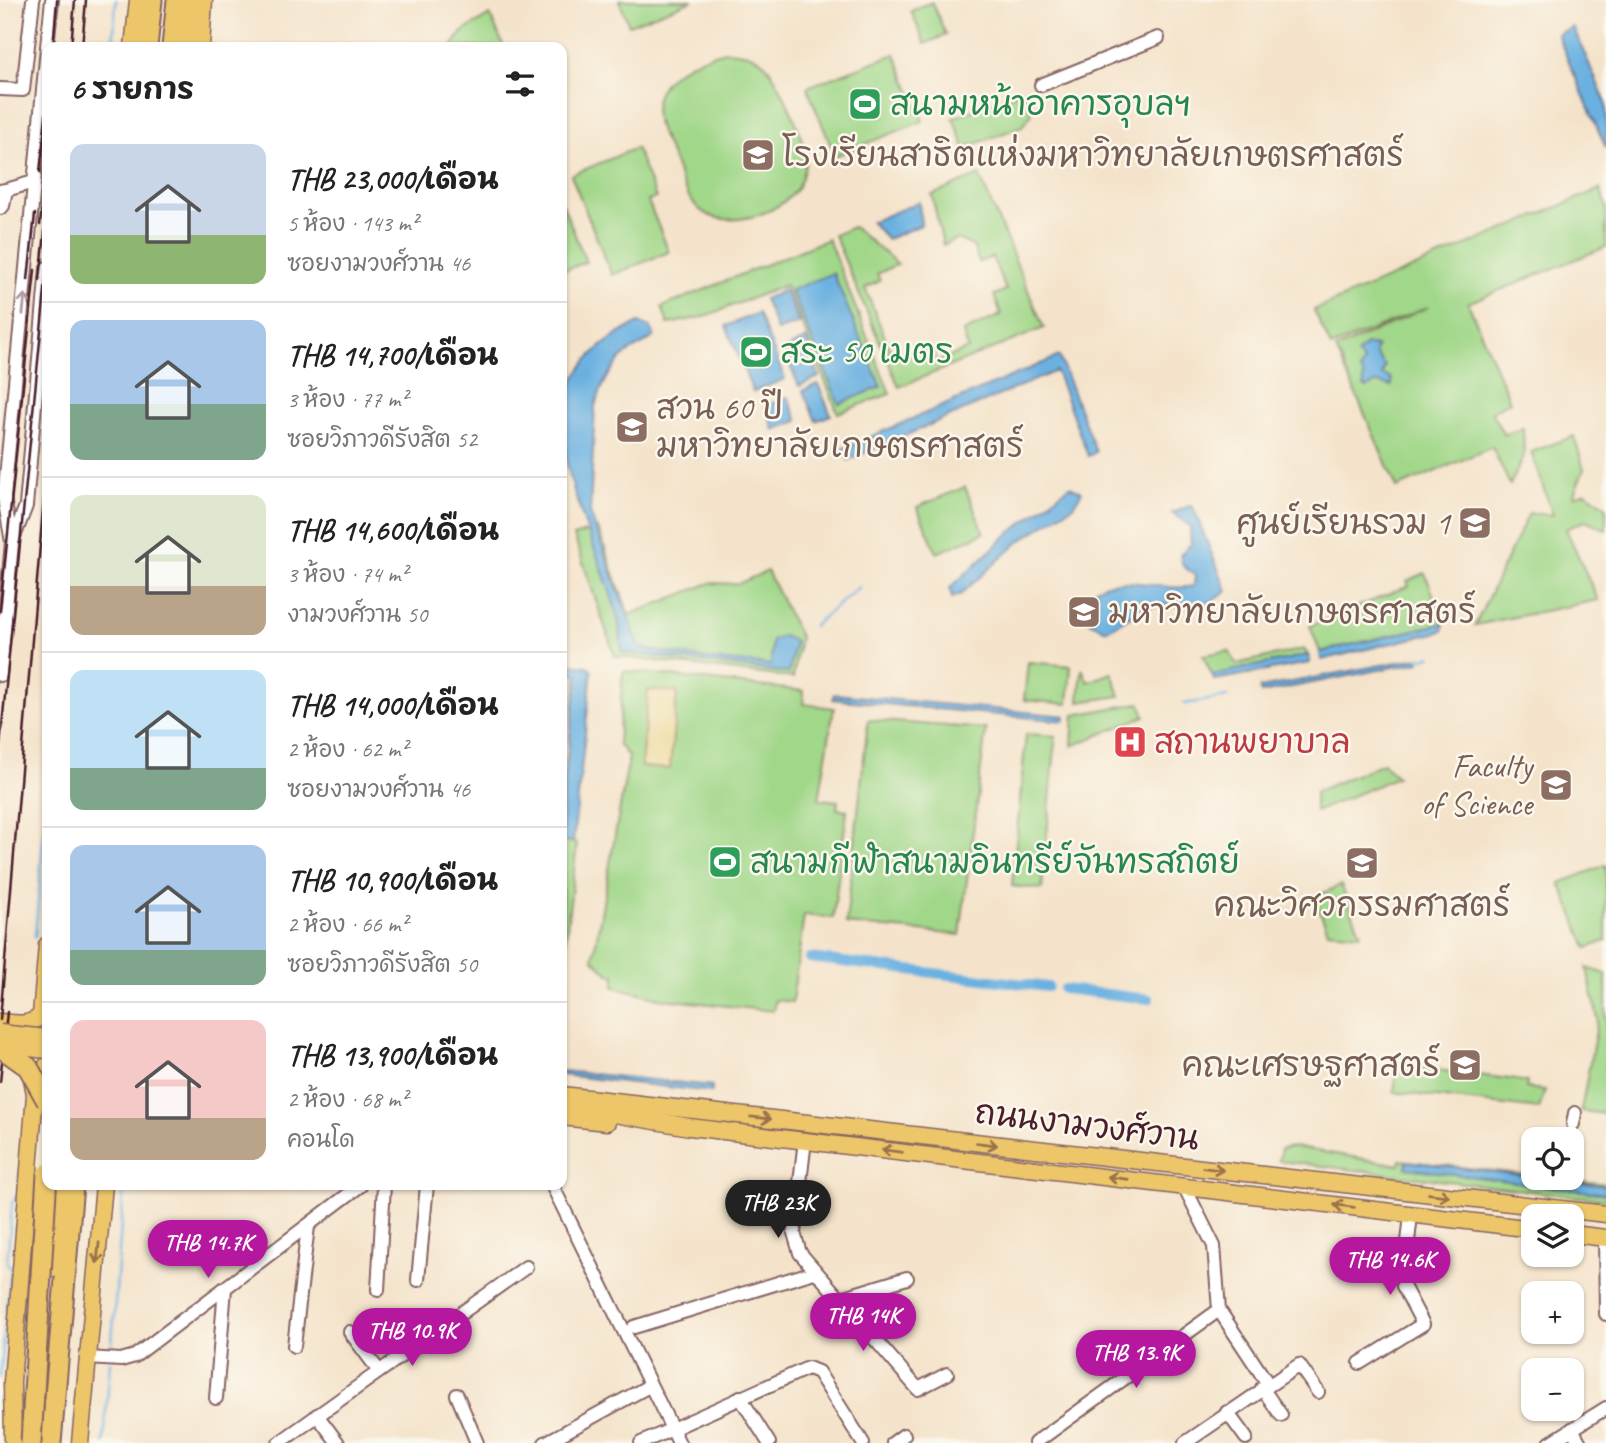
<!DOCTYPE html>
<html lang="th">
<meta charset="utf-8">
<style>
:root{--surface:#fff;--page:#f2f2f2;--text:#222;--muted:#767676;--line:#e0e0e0;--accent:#b5179e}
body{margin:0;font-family:Caveat,"Playpen Sans Thai",sans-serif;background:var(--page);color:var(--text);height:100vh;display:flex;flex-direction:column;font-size:26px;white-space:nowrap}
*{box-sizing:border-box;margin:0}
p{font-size:23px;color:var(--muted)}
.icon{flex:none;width:38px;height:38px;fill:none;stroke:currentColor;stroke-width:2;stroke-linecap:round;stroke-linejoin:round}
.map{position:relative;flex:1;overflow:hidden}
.side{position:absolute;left:42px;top:42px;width:525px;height:1148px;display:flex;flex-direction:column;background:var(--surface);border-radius:14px;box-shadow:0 2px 5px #0004}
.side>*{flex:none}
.fabs{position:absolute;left:1521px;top:1127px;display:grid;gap:14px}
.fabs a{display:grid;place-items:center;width:63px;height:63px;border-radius:14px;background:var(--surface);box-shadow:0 2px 5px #0004;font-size:35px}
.price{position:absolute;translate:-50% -60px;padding:0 16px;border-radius:24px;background:var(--accent);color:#fff;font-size:23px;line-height:46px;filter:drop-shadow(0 2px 4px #0008)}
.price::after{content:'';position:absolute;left:50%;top:42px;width:21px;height:16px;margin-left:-10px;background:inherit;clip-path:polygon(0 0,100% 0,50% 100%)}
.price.selected{background:#222;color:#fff}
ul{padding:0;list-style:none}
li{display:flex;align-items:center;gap:21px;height:175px;padding:0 28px}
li+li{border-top:2px solid var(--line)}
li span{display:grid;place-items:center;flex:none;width:196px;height:140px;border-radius:14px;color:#555}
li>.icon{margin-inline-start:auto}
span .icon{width:84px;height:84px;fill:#fffc;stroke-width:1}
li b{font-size:30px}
h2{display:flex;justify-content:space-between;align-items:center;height:84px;padding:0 28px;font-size:30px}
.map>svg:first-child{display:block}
</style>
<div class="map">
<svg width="1606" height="1443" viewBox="0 0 1606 1443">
<rect width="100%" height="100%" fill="#fbf7ec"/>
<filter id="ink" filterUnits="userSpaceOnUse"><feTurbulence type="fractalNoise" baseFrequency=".0143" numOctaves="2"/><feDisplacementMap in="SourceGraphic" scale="14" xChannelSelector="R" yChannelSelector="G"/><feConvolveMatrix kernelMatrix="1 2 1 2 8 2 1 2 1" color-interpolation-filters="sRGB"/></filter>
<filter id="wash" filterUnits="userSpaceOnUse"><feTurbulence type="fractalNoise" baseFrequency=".00686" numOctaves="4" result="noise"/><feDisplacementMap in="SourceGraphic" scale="28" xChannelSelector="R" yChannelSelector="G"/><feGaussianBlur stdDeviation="1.57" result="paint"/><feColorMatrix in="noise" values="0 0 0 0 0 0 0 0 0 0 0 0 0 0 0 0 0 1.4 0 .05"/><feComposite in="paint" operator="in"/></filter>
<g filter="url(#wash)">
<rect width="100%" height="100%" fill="#f4e3ca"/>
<!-- green -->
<g fill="#a1d789" stroke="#767b5a" stroke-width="2">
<path d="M619,0h74l-64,25z"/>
<path d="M932,2l14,33 -21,9 -14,-33z"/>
<path d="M490,15l14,32h-52l10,-15z"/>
<path d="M726,51c12,1 25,2 35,9 15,11 40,71 44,91 2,11 -2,26 -7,36 -17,27 -73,45 -99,22 -15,-14 -20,-34 -27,-52 -5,-12 -14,-27 -16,-39 -7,-41 39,-60 70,-67z"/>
<path d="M895,54l28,67 -88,35 -28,-69z"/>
<path d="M1023,90l9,24 -10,12 -57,22 -12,-30z"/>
<path d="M636,148l20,50 -8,3 21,51 -57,23 -41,-100z"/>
<path d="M979,175l65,153 -145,59 -65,-152 19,-8 45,37 -21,10 3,7 -15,7 29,72 36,-14 7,16 31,-13 -5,-17 38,-17 -7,-20 12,-5 -14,-33 -13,5 -6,-16 -16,-7 -14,6 -11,-50z"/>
<path d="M1600,189l6,16v42l-138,56 42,98 -19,11 13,23 19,-7 1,28 -14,29 -18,-38 -95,41 -61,-139 92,-42 -97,40 -17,-37z"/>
<path d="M562,203l24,59 -24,9z"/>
<path d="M828,239l62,155 -52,19 -52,-128 -83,32 -35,7 -6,-17z"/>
<path d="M1574,436l10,33 -11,27 13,-4 20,14v24l-20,-10 -20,9 32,71 -123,25 54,-112 24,2 -22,-63z"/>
<path d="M965,487l19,46 -47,20 -20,-46z"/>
<path d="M598,528l31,87 81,-32 28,1 29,-13 33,66 -7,41 -178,-22 -41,-120z"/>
<path d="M1425,573l19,50 -124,29 -10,-26 99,-40 -2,-5z"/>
<path d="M1304,649l4,6 -96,20 -9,-20 26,-4 7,13z"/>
<path d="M1028,662l43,4 -3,38 -44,-4z"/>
<path d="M1082,668l6,14 24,-9 8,23 -41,6z"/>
<path d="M626,671l178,20 -1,13 31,4 -15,91 19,2 -1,8 10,1 -14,108 -29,-3 -12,87 -17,-2 -2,11 -109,-12 -50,-12 1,-12 -6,-1 -16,-15 36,-202 -11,-13 5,-72z"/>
<path d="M1140,703l5,13 -73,30 2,-31z"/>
<path d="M868,720l118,9 -26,206 -114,-11z"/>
<path d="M1026,734l30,2 -14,153 -30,-3z"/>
<path d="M1383,763l14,14 -82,35v-20z"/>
<path d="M562,841l15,2 -15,127z"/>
<path d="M1606,865v76l-19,7 -27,-65z"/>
<path d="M1341,885l20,49 -33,-3 -14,-34z"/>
<path d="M1587,968l19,6v140l-25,-3 17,-92z"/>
<path d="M1397,1065l112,14 18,3 -1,6 19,2 -6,19 -145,-17z"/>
<path d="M1294,1147l105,18 1,-5 206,24v16l-327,-39 2,-12z"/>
</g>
<!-- sand -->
<path fill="#eeda9e" stroke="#9c7c64" stroke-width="2" d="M648,690l29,2 -7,77 -29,-2z"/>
<!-- water -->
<g fill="#6ab1e1" stroke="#5a6886" stroke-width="2">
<path d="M1573,27l33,76v45l-49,-114z"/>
<path d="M919,202l2,23 -34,14 -16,-17z"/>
<path d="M833,273l48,114 -42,17 -48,-114z"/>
<path d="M785,290l14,33 -22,8 -13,-32z"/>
<path d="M758,313l27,66 -32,13 -27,-66z"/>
<path d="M639,323l11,4 4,9c-9,9 -19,11 -28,18 -15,13 -25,34 -31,52l-5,107 50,135 73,12 58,5 1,-24 11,-5 12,5 -6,32 -167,-21c-2,-12 -2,-26 -5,-37 -28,-104 -117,-226 22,-292z"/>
<path d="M806,339l13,38 -20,9 -16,-36z"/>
<path d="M1366,345l11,2 -2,6 10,13 -3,9 9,3 1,8 -16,-3 -9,5 -3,-2 -1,-13 -3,-2 4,-9 -7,-8z"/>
<path d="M1059,356l37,96 -8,4 -32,-85 -208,89 -6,-11z"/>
<path d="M818,384l13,31 -15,6 -13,-30z"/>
<path d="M788,397l10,24 -24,9 -9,-24z"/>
<path d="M1070,486l12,6 -9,14 -53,35 -60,54 -8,3 -2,-10 56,-52z"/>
<path d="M1192,505l35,86c-36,28 -43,8 -78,16 -16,4 -27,17 -43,23l-17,-8 -6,-20c25,-39 76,-8 111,-16l1,-11 -12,-9 -3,-11 11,-11 -1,-18 -18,-13z"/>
<path d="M1444,623l-1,8 -122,29 -1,-8z"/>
<path d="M1308,655l2,8 -96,17 -2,-5z"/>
<path d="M1419,658l1,4 -159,31 -1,-5z"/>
<path d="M562,663l25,3 5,5 -19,171 -11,-1v-45l16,-122 -16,-2z"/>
<path d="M834,694l231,22 -1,5 -231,-22z"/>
<path d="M562,1071l150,15v6l-150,-17z"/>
<path d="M1407,1161l199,25v8l-200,-26z"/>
</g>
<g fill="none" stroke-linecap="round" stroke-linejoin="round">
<!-- stream -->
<g stroke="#6ab1e1" stroke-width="2.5">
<path d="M113,47l3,-47"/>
<path d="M813,626l46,-39"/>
<path d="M1417,659l14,-3"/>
<path d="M1184,704l43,-7"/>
<path d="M35,937l12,-141"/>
<path d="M111,1356l13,-171"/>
<path d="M0,1378l11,-109 -4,-5 5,-60 6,-10 1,-19"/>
<path d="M104,1443l6,-81"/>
</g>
<!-- canal -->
<g stroke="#6ab1e1" stroke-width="10">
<path d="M810,958l238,29"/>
<path d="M1064,989l85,10"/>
</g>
</g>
</g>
<g filter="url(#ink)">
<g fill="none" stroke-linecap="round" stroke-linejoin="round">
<defs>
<g id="minor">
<path d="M47,47l5,-47"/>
<path d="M1041,85l117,-47"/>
<path d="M0,89l23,1 10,-90"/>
<path d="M6,190l28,-8"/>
<path d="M0,208l3,-2 3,-16 -6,1"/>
<path d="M12,542l-8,-44 43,-450"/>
<path d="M0,675l12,-133 14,-36 21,-238"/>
<path d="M1573,1124l2,-11"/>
<path d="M805,1140l-11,93 6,20 118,136 29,-15"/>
<path d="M552,1185l127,258"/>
<path d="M1184,1186l30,60 5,64 49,74"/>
<path d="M1605,1237l1,77"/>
<path d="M418,1280l9,-95"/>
<path d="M378,1290l6,-105"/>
<path d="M838,1299l69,-21"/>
<path d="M634,1327l180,-55"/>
<path d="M350,1332l29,39"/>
<path d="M294,1346l14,-120"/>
<path d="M87,1358l34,2 14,-4 226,-171"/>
<path d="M1360,1363l63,-39 -20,-38 8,-71"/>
<path d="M1262,1388l19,27"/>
<path d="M457,1395l20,48"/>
<path d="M740,1397l29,46"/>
<path d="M216,1398l9,-110"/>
<path d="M1227,1412l19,26"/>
<path d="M317,1415l21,28"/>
<path d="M1572,1429l8,14"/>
<path d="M279,1443l247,-176"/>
<path d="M545,1443l104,-57"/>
<path d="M641,1443l167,-75 10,4 45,71"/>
<path d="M893,1443l11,-8"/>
<path d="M1035,1443l184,-133"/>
<path d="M1185,1443l114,-78 19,27"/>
<path d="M1550,1443l56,-35"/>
</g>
<g id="major">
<path d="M133,47l5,-47"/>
<path d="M201,47l3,-47"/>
<path d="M0,1022c15,1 30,5 41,-7l6,-70"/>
<path d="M562,1095l1044,119"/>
<path d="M44,1099l3,-34"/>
<path d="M562,1105l128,22 843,102"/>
<path d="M562,1117l45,5"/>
<path d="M1572,1234l34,4"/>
<path d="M13,1443l-1,-61 23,-288 -3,-15"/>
<path d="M80,1443l24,-258"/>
</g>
<g id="highway">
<path d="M147,47l5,-47"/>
<path d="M172,47l5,-47"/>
<path d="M189,47l5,-47"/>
<path d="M51,1267l6,-82"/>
<path d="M51,1443l22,-258"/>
</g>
</defs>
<!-- minor casing -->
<use href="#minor" stroke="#866463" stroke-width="16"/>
<!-- major casing -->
<use href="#major" stroke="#866463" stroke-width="19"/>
<!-- highway casing -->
<use href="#highway" stroke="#866463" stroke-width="23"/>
<!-- minor -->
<use href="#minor" stroke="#fff" stroke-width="12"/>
<!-- major -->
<use href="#major" stroke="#ecc669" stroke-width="16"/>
<!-- highway -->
<use href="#highway" stroke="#ecc669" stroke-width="19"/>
<!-- rail -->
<g stroke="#4a1f2b" stroke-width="2.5">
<path d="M53,47l4,-47"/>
<path d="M71,47l4,-47"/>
<path d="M82,47l4,-47"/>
<path d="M40,172l7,-66"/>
<path d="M40,225l7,-62"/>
<path d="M28,280l7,-66"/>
<path d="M40,280l7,-66"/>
<path d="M0,611l35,-341"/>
<path d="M0,746l47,-476"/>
<path d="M0,1020l47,-558"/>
<path d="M0,1082l7,-70"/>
</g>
<defs>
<g id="major-bridge">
<path d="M0,1033l47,5"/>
<path d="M0,1045l47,5"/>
</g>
<g id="highway-bridge">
<path d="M0,1047l28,20 19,34"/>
<path d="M31,1443l16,-269"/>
</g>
</defs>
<!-- major-bridge casing -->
<use href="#major-bridge" stroke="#866463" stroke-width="19" stroke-linecap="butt"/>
<!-- highway-bridge casing -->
<use href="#highway-bridge" stroke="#866463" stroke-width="23" stroke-linecap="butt"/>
<!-- major-bridge -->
<use href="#major-bridge" stroke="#ecc669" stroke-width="16"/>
<!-- highway-bridge -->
<use href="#highway-bridge" stroke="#ecc669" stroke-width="19"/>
</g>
<!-- one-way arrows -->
<defs><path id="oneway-shaft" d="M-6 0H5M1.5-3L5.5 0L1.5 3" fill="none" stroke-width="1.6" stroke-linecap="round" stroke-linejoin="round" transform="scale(1.75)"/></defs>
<use stroke="#ae9aa0" href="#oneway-shaft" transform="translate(24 304) rotate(-84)"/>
<g stroke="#9b724a">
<use href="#oneway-shaft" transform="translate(761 1118) rotate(6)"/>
<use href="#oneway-shaft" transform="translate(987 1144) rotate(7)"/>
<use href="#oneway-shaft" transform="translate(892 1151) rotate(-173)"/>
<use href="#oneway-shaft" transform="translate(1213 1169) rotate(7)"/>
<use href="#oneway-shaft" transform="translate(1118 1178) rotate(-173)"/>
<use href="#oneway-shaft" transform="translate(1439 1195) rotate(7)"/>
<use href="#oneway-shaft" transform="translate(1344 1206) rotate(-173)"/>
<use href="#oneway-shaft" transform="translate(98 1253) rotate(96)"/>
</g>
</g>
<!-- icons -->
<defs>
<symbol id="stadium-square" viewBox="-11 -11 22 22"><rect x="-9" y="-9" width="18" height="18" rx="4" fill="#2e9e5b" stroke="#fbf7ec"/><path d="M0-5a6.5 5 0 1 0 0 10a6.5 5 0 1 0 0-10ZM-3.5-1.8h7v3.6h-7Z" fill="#fff"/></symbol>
<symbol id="school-square" viewBox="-11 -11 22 22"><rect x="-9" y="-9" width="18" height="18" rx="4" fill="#8d6e63" stroke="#fbf7ec"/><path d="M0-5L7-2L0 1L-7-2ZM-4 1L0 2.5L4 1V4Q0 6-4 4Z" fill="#fff"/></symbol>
<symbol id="university-square" viewBox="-11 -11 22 22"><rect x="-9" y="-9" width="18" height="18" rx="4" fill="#8d6e63" stroke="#fbf7ec"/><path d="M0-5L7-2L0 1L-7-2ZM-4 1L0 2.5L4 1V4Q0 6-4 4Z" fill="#fff"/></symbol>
<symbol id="hospital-square" viewBox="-11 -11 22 22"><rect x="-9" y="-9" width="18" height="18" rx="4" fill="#e0444e" stroke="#fbf7ec"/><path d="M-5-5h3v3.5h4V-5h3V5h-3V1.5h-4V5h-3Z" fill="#fff"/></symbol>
</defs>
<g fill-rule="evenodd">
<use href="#stadium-square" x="846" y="85" width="38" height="38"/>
<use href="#school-square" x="739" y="136" width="38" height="38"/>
<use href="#stadium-square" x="737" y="333" width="38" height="38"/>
<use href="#university-square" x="613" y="408" width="38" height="38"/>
<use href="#university-square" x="1456" y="504" width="38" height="38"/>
<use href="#university-square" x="1065" y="593" width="38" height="38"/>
<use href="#hospital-square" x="1111" y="723" width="38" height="38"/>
<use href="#university-square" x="1537" y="766" width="38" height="38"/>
<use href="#stadium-square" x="706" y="843" width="38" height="38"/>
<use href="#university-square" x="1343" y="844" width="38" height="38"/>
<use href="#university-square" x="1446" y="1046" width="38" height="38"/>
</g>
<g text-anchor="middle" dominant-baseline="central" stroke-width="5" stroke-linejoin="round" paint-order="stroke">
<!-- leisure labels -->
<g font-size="33" fill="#27864d" stroke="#fbf7ec" text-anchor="start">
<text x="890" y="104">สนามหน้าอาคารอุบลฯ</text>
<text x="780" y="352">สระ 50 เมตร</text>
<text x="750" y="862">สนามกีฬาสนามอินทรีย์จันทรสถิตย์</text>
</g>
<!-- education labels -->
<g font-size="33" fill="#785e54" stroke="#fbf7ec" text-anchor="start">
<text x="782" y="155">โรงเรียนสาธิตแห่งมหาวิทยาลัยเกษตรศาสตร์</text>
<text x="656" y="408">สวน 60 ปี<tspan x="656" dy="38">มหาวิทยาลัยเกษตรศาสตร์</tspan></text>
<text x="1450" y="523" text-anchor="end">ศูนย์เรียนรวม 1</text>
<text x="1108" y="612">มหาวิทยาลัยเกษตรศาสตร์</text>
<text x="1532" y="766" text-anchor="end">Faculty<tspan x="1532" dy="38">of Science</tspan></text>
<text x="1362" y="905" text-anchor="middle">คณะวิศวกรรมศาสตร์</text>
<text x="1440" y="1065" text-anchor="end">คณะเศรษฐศาสตร์</text>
</g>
<!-- health labels -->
<g font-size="33" fill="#be3a42" stroke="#fbf7ec" text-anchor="start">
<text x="1154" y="742">สถานพยาบาล</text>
</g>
<!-- street labels -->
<g font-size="33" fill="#4a1f2b" stroke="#fbf7ec">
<text transform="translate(1087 1125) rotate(7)">ถนนงามวงศ์วาน</text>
</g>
</g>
</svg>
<div class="fabs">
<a><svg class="icon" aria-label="locate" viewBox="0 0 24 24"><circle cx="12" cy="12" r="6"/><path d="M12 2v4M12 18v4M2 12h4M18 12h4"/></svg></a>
<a><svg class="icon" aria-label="layers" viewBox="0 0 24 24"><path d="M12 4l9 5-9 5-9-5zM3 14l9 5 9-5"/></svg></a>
<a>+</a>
<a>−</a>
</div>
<b class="price selected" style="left:778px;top:1240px">THB 23K</b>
<b class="price" style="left:208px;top:1280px">THB 14.7K</b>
<b class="price" style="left:1390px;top:1297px">THB 14.6K</b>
<b class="price" style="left:863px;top:1353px">THB 14K</b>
<b class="price" style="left:412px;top:1368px">THB 10.9K</b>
<b class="price" style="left:1136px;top:1390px">THB 13.9K</b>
<section class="side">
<h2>6 รายการ<svg class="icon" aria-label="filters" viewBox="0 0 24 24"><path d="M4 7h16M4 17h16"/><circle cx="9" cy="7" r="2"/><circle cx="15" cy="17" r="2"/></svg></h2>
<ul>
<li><span style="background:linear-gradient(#c9d6e8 65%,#8fb573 0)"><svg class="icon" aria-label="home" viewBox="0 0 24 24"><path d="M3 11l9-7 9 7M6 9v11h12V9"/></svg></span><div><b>THB 23,000/เดือน</b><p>5 ห้อง · 143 m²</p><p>ซอยงามวงศ์วาน 46</p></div></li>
<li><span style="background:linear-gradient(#a9c7e8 60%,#7fa58c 0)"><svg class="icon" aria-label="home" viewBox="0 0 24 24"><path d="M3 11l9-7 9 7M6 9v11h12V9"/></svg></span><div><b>THB 14,700/เดือน</b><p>3 ห้อง · 77 m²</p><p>ซอยวิภาวดีรังสิต 52</p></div></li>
<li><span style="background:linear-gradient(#dfe7d0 65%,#b9a48a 0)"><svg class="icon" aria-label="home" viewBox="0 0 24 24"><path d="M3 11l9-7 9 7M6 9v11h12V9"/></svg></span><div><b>THB 14,600/เดือน</b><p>3 ห้อง · 74 m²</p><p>งามวงศ์วาน 50</p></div></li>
<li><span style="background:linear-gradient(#bfe0f5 70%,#7fa58c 0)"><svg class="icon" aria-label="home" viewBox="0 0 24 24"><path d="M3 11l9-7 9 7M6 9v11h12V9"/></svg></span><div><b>THB 14,000/เดือน</b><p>2 ห้อง · 62 m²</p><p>ซอยงามวงศ์วาน 46</p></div></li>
<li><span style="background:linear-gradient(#a9c7e8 75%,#7fa58c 0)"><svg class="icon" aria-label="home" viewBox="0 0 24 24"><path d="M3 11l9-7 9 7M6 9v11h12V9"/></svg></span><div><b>THB 10,900/เดือน</b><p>2 ห้อง · 66 m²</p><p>ซอยวิภาวดีรังสิต 50</p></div></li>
<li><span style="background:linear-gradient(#f6c9c9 70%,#b9a48a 0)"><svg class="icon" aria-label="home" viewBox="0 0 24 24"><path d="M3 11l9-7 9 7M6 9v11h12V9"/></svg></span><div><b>THB 13,900/เดือน</b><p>2 ห้อง · 68 m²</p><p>คอนโด</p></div></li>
</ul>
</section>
</div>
